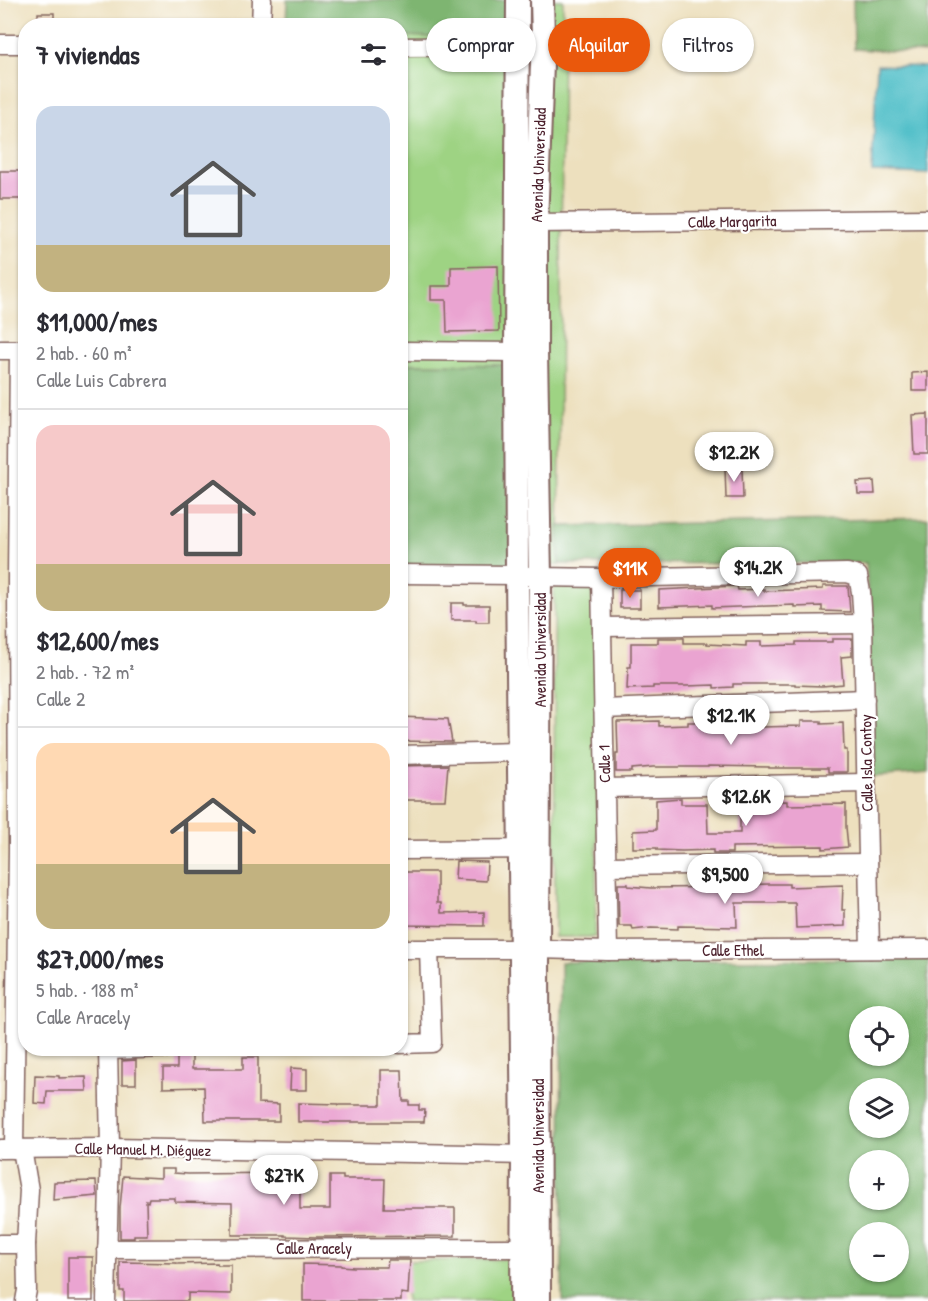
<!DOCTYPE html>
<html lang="es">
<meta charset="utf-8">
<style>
:root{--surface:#fff;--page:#f7f7f7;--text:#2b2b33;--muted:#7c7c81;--line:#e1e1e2;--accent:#ea580c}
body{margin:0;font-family:"Patrick Hand",sans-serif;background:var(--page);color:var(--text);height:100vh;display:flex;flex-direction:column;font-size:22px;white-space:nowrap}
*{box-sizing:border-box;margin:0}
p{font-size:20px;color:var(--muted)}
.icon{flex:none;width:33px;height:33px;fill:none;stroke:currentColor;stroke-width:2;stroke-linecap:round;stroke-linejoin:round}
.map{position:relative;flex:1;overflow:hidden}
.details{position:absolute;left:18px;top:18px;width:390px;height:1038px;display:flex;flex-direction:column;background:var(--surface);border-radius:24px;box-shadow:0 2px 4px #0004}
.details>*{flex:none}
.banner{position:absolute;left:426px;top:18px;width:411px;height:54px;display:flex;gap:12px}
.fabs{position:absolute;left:849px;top:1006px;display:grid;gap:12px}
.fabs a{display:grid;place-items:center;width:60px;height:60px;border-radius:50%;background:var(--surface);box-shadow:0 2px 4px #0004;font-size:30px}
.price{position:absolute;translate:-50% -51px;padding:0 14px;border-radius:21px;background:#fff;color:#222;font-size:20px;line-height:39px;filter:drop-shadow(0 2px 3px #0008)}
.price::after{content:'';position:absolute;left:50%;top:36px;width:18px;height:14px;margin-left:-9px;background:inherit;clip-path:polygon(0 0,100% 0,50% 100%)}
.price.current{background:var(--accent);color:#fff}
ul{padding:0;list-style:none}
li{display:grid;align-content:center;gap:12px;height:318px;padding:0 18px}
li+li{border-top:2px solid var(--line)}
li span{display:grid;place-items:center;height:186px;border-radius:18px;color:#555}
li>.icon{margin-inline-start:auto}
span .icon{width:108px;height:108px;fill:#fffc;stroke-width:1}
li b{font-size:26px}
h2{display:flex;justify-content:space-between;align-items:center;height:72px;padding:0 18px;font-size:26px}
.tag{padding:0 21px;border-radius:27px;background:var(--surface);box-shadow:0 2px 4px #0004;font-size:21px;line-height:54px}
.tag.current{background:var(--accent);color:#fff}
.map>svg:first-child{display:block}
</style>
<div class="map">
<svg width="928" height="1301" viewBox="0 0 928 1301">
<rect width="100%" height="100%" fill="#fff"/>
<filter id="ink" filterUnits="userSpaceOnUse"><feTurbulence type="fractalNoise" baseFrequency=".0167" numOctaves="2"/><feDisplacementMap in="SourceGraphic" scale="12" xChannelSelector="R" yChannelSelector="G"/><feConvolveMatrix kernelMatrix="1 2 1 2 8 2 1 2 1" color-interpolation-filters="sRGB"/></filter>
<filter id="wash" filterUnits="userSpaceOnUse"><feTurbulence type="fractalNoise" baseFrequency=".008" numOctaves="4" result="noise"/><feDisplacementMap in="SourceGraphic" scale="24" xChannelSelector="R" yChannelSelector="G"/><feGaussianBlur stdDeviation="1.35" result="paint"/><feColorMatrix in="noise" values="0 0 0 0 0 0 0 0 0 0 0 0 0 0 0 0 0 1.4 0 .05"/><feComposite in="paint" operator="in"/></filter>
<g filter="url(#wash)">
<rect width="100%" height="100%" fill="#ede0be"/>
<!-- green -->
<g fill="#9ed383" stroke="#747957" stroke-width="1.5">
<path d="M507,0h56l-4,564 -47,2 1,-201 -112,-1v-328l105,3z"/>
<path d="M596,583l3,178 -4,176h-40l-1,-352z"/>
<path d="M515,1259l1,42h-110v-40z"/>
</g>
<!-- forest -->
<g fill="#7eb571" stroke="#646a4e" stroke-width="1.5" fill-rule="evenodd">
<path d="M287,0h220v39l-106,-3 -1,-10h-114z"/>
<path d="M853,0h75v53l-74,-4z"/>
<path d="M401,364l113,1 -2,201 -111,1z"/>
<path d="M928,518v255l-57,4 -4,-192 -1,-22 -307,1 -1,-38z"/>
<path d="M928,958v343h-366l-1,-339zM860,1017h38v39h-38zM860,1089h38v39h-38zM860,1161h38v39h-38zM860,1233h38v39h-38z"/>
</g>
<!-- water -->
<path fill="#52c0c9" stroke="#4e707a" stroke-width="1.5" d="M877,65l51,2v107l-56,-2z"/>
<g id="blocks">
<!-- building -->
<g fill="#eaa4d1">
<rect x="38" y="13" width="16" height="13"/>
<rect x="0" y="171" width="26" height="28"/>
<path d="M498,266l1,65 -52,1 -1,-32h-15v-14h20v-19z"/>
<path d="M928,372v19h-16v-18z"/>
<path d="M928,414v40h-14l-2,-39z"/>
<path d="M725,468h17l1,30h-17z"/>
<path d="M874,481l1,13h-17l-1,-12z"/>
<path d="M737,586l1,4 26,-1v2l59,-2v-3h25l2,26 -28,-1v-5l-28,1v-2l-82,3v-3l-53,2v-17z"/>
<rect x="620" y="590" width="20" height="18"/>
<path d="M451,603h13v2h25v17h-13v-2h-25z"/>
<path d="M658,638h26v5h23v1l39,2v-4h15v4l35,-1v-3h36v-3h20v17l-11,1 2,27 -21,2 -27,-1v-1h-62v3l-19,1v-3l-28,1h-33v2l-26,1 1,-22h3v-24h27z"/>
<path d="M400,717l48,2 4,23 -52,-1z"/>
<path d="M659,721v5l29,-1v-3h20v1l34,1 20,-2v5l39,-1v-5h20v3l22,-1 1,27h3v22h-19v-4h-59v-1l-61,-1v1h-55l-21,2v3h-16v-18h2l-1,-32z"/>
<path d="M448,765l-3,35h-45v-34z"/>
<path d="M681,798v6h26l1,29h32v-30l47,-2v4l59,-1v23l2,20 -25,2v-3l-91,1v6h-19v-3l-31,1 -25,-1v-2h-24v-17l23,-1v-30z"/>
<path d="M456,861l31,1 -1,19 -31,-2z"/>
<path d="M400,872h37v31h4v10l43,-1v14l-84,-1z"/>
<path d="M618,884h10v2l23,2 89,-1v-2l29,-1h20v3l54,-2 -1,25h3v16l-49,2 -1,-25h-59l1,24 -59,-1v3l-27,-1 -18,2 -1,-4h-13z"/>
<path d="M192,1056v13h51v-12h15v46l21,1v17h-74l-1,-34 -41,1v-20h14v-11z"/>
<path d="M136,1060v24h-14v-23z"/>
<path d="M291,1068l16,1v21h-17z"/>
<path d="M381,1070h21l1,31h6v4h10v5h6l-1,12h-126v-19l41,1v1h42z"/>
<path d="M35,1075l24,1v2l27,-1 1,14h-40l-1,13 -12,-1z"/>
<path d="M161,1169h13v4l14,1 91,-1 1,5h20v31h30v-33h13v3h42l-1,29h71v28l-139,1 -31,-1v-1h-53v-32l-57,-1v-4h-26l-1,4 -2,-1 1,34h-13v3h-14v-30l3,-32 38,2z"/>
<path d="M96,1181l1,15 -44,4 1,-18z"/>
<rect x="68" y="1257" width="25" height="44"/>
<path d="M388,1260h22l-2,34 -7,-1v8h-98v-37l38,1v1l13,1h33z"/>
<path d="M120,1262l57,1v1l40,-1v2h14v29l-43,-1v8h-64v-10h-4z"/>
</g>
</g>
</g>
<g filter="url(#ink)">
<use href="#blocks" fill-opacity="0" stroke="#83635e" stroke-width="1.5"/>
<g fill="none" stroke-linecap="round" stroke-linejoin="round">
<defs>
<g id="minor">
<path d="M261,26l1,-26"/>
<path d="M0,44h26"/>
<path d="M400,47l119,-1"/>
<path d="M536,223l392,-4"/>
<path d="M0,350h26"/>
<path d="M400,351l128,1"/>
<path d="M400,574l117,1 23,2 61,1 246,-5 11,3 3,16 2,32 7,325"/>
<path d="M601,578l7,373"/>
<path d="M602,627l261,-3"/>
<path d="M603,709l262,-10"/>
<path d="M400,755l119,-3"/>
<path d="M605,788l261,-5"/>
<path d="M400,850l134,-1"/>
<path d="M606,866l262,-3"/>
<path d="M400,949h120"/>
<path d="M538,949l70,2 320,-2"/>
<path d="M400,1044l32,-1 -3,-94"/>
<path d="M108,1050l58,-2"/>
<path d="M0,1149l110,-1 425,7"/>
<path d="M14,1149l4,-300 -1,-268 2,-231"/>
<path d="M22,1149l7,41 -3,54 1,46 -2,11"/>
<path d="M0,1244h26"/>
<path d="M107,1249l415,-1"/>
<path d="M106,1301l4,-153 -2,-100"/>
</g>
<g id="major">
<path d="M518,0l-2,352 1,223 6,580 -1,146"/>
<path d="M539,1301l-1,-352 2,-372 -4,-225v-129l7,-186 -1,-37"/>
</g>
</defs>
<!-- minor casing -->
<use href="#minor" stroke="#83635e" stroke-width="21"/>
<!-- major casing -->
<use href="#major" stroke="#83635e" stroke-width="26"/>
<!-- minor -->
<use href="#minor" stroke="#fff" stroke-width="18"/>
<!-- major -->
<use href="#major" stroke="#fff" stroke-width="22"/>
</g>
</g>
<g text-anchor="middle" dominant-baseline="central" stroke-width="4.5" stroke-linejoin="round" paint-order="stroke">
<!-- street labels -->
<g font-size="16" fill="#4a1f2b" stroke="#fff">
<text transform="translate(538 165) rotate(-88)">Avenida Universidad</text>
<text transform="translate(732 221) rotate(-1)">Calle Margarita</text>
<text transform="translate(540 650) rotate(-90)">Avenida Universidad</text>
<text transform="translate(866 763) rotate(-91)">Calle Isla Contoy</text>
<text transform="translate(604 764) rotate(-91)">Calle 1</text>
<text x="733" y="950">Calle Ethel</text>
<text transform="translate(538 1136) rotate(-90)">Avenida Universidad</text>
<text transform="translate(143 1149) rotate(1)">Calle Manuel M. Diéguez</text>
<text x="314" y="1248">Calle Aracely</text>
</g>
</g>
</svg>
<div class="fabs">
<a><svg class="icon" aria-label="locate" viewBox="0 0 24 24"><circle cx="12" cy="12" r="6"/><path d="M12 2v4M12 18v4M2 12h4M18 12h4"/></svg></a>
<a><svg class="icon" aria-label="layers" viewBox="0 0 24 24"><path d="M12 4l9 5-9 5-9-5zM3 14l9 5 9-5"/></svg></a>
<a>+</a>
<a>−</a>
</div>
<b class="price" style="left:734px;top:483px">$12.2K</b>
<b class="price" style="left:758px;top:598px">$14.2K</b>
<b class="price current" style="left:630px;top:599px">$11K</b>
<b class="price" style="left:731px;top:746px">$12.1K</b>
<b class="price" style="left:746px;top:827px">$12.6K</b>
<b class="price" style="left:725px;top:905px">$9,500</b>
<b class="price" style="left:284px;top:1206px">$27K</b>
<div class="banner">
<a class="tag">Comprar</a>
<a class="tag current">Alquilar</a>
<a class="tag">Filtros</a>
</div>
<section class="details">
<h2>7 viviendas<svg class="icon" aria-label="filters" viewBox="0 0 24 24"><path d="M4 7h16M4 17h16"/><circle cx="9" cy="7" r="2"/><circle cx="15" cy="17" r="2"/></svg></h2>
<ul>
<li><span style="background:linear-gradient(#c9d6e8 75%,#c2b280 0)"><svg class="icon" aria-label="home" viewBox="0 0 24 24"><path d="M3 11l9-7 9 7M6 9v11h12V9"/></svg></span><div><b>$11,000/mes</b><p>2 hab. · 60 m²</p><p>Calle Luis Cabrera</p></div></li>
<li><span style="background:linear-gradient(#f6c9c9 75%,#c2b280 0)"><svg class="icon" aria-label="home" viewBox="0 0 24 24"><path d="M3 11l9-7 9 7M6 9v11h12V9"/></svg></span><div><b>$12,600/mes</b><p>2 hab. · 72 m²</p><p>Calle 2</p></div></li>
<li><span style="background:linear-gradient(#ffd9b3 65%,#c2b280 0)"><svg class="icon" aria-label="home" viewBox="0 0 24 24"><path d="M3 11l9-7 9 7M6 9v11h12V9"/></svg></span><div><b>$27,000/mes</b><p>5 hab. · 188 m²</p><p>Calle Aracely</p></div></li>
</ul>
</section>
</div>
